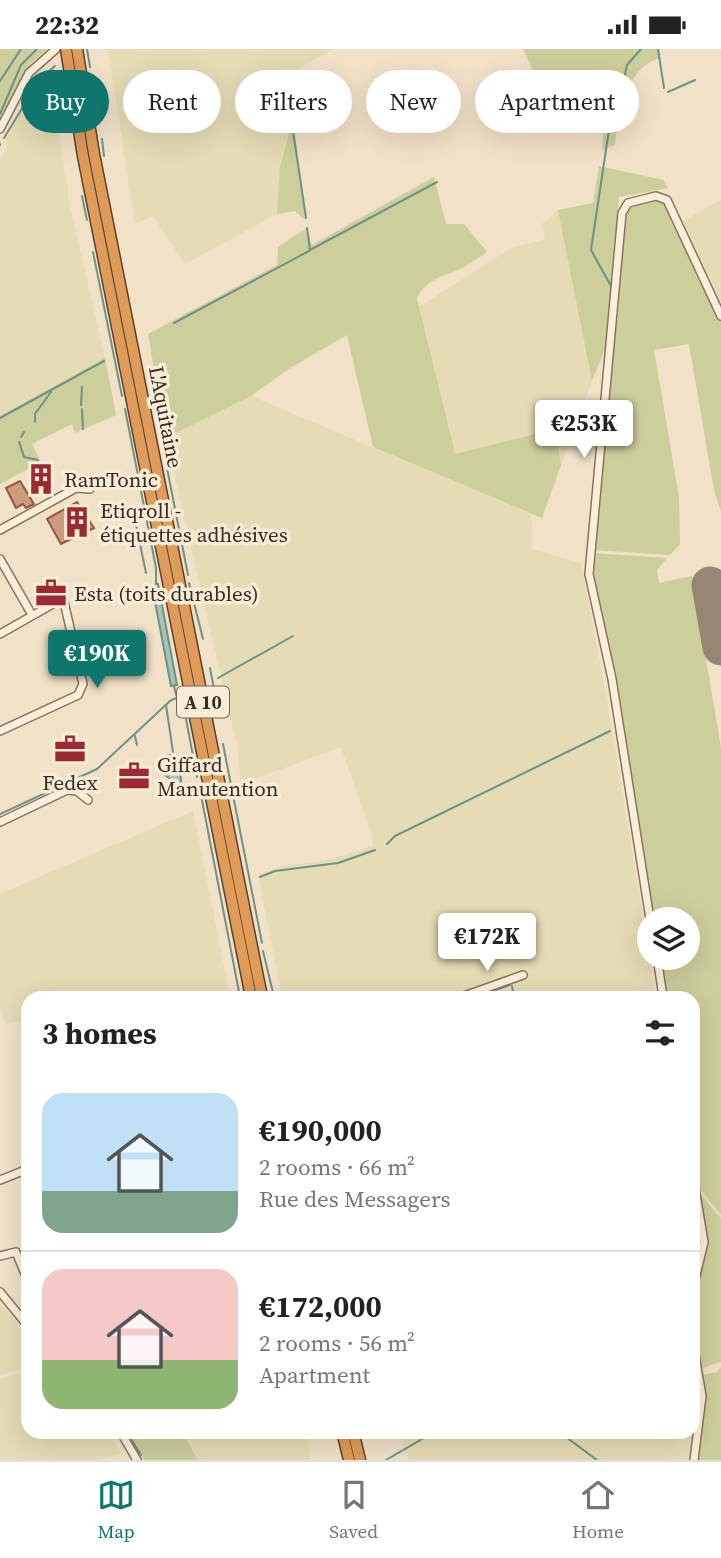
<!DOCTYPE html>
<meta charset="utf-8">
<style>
:root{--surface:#fff;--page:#f6f6f6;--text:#222;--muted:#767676;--line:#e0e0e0;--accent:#0f766e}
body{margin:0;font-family:"Source Serif 4",serif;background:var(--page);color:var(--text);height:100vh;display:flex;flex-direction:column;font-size:26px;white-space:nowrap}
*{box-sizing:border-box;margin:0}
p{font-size:23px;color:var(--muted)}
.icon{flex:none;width:38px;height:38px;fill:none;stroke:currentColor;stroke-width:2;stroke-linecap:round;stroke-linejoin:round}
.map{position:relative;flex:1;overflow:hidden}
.details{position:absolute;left:21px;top:942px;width:679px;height:448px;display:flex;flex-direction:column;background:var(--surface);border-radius:21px;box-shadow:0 7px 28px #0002}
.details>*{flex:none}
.hud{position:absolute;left:21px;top:21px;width:679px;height:63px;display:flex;gap:14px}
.tools{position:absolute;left:637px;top:858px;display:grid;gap:14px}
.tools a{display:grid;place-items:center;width:63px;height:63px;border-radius:50%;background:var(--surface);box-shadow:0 7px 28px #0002;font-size:35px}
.price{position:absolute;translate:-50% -60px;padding:0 16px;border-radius:7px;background:#fff;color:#222;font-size:23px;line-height:46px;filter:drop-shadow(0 2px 4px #0008)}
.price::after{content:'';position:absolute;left:50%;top:42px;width:21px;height:16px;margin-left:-10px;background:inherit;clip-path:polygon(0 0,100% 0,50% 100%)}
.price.active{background:var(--accent);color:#fff}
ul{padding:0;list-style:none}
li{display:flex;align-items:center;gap:21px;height:175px;padding:0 21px}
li+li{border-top:2px solid var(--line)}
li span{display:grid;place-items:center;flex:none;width:196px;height:140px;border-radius:21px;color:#555}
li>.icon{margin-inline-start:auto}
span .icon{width:84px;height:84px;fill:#fffc;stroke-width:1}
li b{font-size:30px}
h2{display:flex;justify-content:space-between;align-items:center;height:84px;padding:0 21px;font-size:30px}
.chip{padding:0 24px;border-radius:32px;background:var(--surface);box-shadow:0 7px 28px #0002;font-size:24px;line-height:63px}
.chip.active{background:var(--accent);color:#fff}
.status{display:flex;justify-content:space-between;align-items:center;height:49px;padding:0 35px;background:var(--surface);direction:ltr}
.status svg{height:19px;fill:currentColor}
.dock{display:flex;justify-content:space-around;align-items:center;height:98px;border-top:2px solid var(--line);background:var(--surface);font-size:19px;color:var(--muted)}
.dock a{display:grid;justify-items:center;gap:4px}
.dock .active{color:var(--accent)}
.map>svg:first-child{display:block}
</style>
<div class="status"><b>22:32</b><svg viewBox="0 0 49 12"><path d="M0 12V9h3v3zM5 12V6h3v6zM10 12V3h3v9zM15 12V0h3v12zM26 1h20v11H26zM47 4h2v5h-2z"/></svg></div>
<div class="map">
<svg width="721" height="1411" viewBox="0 0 721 1411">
<rect width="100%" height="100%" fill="#f0e1c7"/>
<!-- farmland -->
<g fill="#e5dbb5">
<path d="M108,0h226l-46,25 5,45 -13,48 -3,47 -92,50 -32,-48 -18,8z"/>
<path d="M46,25l5,9 19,123 35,152 -105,58v-256l6,-10v-12l6,-12 17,-30z"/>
<path d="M721,151v102l-38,-81z"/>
<path d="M558,161l34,171 -31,84 -7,-36 -99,26 -38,-147 96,-61 32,-7 -3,-16z"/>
<path d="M251,347l280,118 1,35 49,14 25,132 50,302h-374l-24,-122 23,-9 43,-5 49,-15 -1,-11 -31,-88 -100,37 -4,-39 -71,-307z"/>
<path d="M193,762l37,186h-202v58l-9,-34 -14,3 -5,-19v-111z"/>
<path d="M0,1255l28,31v32l-28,8z"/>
<path d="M28,1322v60l81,1 13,22 -26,6h-96v-81z"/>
<path d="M697,1355l-7,56h-280l-14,-28 297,-1z"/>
<path d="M182,1383h126l2,28h-112z"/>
</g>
<!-- green -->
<g fill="#ccce9b">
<path d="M0,0h48l-18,15 -30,54z"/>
<path d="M523,0h136l1,9c-35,10 -41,55 -45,87l-13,5 2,-27 -16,-5 -26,15z"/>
<path d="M293,70l13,99 -2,1 -9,-8 -18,3 3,-47z"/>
<path d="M599,117l64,14 5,8 -49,9 -14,152 -13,32 -34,-171 35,-7z"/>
<path d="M434,128l12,47h18l23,28c-9,6 -19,14 -29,18 -19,8 -31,9 -41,28l38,156 100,-25 6,36 -19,53 -169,-71 -26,-112 -57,33 -39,28 -85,42 -18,-104 129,-69 1,-18 29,-19 5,17z"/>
<path d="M655,149l8,2 58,116v195l-7,-21 -25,-146 -35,6 25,147 1,47 -10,11 -78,-5 32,-333 7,-12z"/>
<path d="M105,309l11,57 -41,18 -3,-9 -40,20 9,18 -41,22v-68z"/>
<path d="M592,504l75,5 -10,12 2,13 33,-7 29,172v467l-22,-27 -6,-23v-168h-28l-7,-40h30v-38h-31l-1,-8 -7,-4 -36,-239 -20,-87z"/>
<path d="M697,1141l24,28v144l-21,7 -7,-34v-40l12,-41v-14z"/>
<path d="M721,1318v93h-25l6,-85 15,-3z"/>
<path d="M126,1383h56l16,28h-54z"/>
</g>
<!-- water -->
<g fill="#a9c3ba" stroke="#6f9287" stroke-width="2">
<path d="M156,534l2,1 19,101 -6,1 -18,-95z"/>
<path d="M170,706l9,9 3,24 -21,-16 1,-12z"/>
</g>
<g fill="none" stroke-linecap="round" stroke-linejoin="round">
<!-- stream -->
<g stroke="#6f9287" stroke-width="2">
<path d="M87,0l3,18"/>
<path d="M658,0l6,39"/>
<path d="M0,32l21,-32"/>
<path d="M668,43l27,-12"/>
<path d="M609,58l7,-17 6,-2 5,-23 14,-16"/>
<path d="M0,65l21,-49 16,-16"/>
<path d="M66,65l2,12"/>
<path d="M610,74l-19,127 20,36"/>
<path d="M293,82l13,87"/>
<path d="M4,89l36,-59 15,-13"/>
<path d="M102,90l2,17"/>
<path d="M0,96v-1"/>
<path d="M82,147l5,24"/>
<path d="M307,179l3,22 127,-68"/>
<path d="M93,203l29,144"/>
<path d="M174,274l135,-72"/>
<path d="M81,356l1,-18"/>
<path d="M82,360l1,20"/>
<path d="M125,360l31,159v15"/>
<path d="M157,368l31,158"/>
<path d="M0,369l104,-57"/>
<path d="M35,373v-8l16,-22"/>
<path d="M21,388l3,-5"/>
<path d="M19,393l5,15 14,3"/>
<path d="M133,461l13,63"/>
<path d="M189,534l14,56"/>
<path d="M210,619l9,47"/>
<path d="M218,629l75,-42"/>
<path d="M174,637l2,9"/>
<path d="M166,656l7,47"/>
<path d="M186,670l11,58"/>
<path d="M135,687l2,9"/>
<path d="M223,695l39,199"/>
<path d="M181,725l4,-1"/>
<path d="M201,746l39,202"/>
<path d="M0,765l97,-45 73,-68 10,-5"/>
<path d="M387,795l8,-8 215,-105"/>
<path d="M260,828l15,-6 63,-8 37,-13"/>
<path d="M263,902l11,46"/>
<path d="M512,937l2,11"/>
<path d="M476,948l34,-12"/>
<path d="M126,1382l15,24"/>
<path d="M558,1382l39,29"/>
<path d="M386,1411l50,-29"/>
</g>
<!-- taxiway -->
<path stroke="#968674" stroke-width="14" d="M719,588l2,-8"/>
<!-- runway -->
<path stroke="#968674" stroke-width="37" d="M710,536l11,62"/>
</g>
<!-- building -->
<g fill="#ce9a7d" stroke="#8c5a41" stroke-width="2">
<path d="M20,432l14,23 -8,4 -3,-4 -7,4 -10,-20z"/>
<path d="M77,453l17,26 -33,16 -14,-25z"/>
</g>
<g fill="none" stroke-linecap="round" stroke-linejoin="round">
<defs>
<g id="minor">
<path d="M0,80l29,-56 27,-24"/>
<path d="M0,481l76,-42 14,1"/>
<path d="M0,510l32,56"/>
<path d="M0,585l60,-34 4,2 19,82 -5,11 -78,36"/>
<path d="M0,773l67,-32 10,1 11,9"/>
<path d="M650,870l-38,-240 -23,-105 33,-361 6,-10 28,-7 11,4 54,116"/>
<path d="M657,908l6,40"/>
<path d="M461,948l62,-22"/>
<path d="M693,1127l11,66 -11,46"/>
<path d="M0,1131l28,-11"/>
<path d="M0,1207l16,-4 12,29"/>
<path d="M0,1243l28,34"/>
<path d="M693,1294l9,53 -8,64"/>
<path d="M120,1382l17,29"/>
</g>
<g id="highway">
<path d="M66,0l17,107 168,841"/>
<path d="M77,0l17,105 168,843"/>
<path d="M342,1382l7,29"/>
<path d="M353,1382l7,29"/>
</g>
</defs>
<!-- minor casing -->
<use href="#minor" stroke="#8c735c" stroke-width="10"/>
<!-- highway casing -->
<use href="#highway" stroke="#5a4130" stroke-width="13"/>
<!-- minor -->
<use href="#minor" stroke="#faefdb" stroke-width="7"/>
<!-- highway -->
<use href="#highway" stroke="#df9b58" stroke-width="10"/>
</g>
<!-- icons -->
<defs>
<symbol id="building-bare" viewBox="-9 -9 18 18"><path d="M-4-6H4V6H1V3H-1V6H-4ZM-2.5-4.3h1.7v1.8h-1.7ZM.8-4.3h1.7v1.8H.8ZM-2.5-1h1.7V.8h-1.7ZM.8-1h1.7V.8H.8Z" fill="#9d2a32" stroke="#f7ecd7" stroke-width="2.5" paint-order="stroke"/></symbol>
<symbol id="office-bare" viewBox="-9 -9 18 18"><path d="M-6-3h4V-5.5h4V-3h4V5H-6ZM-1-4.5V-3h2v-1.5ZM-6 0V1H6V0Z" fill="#9d2a32" stroke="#f7ecd7" stroke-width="2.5" paint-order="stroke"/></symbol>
</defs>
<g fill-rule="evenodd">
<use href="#building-bare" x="19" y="408" width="44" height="44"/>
<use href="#building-bare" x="55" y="451" width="44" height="44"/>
<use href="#office-bare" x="29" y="522" width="44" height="44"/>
<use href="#office-bare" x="48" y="678" width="44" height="44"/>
<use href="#office-bare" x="112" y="705" width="44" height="44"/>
</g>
<g text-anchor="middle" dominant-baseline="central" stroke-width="7" stroke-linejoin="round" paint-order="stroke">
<!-- shield labels -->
<rect fill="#f7ecd7" stroke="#746657" stroke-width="2" x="177" y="637.5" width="52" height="31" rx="5"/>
<g font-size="19" font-weight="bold" fill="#3c2c20">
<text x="203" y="653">A 10</text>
</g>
<!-- street labels -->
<g font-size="21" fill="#3c2c20" stroke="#f7ecd7">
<text transform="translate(166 368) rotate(79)">L'Aquitaine</text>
</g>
<!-- poi labels -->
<g font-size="21" fill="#3c2c20" stroke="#f7ecd7" text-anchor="start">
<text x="64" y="430">RamTonic</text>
<text x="100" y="461">Etiqroll -<tspan x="100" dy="24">étiquettes adhésives</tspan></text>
<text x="74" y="544">Esta (toits durables)</text>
<text x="157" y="715">Giffard<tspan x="157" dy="24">Manutention</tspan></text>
<text x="70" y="733" text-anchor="middle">Fedex</text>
</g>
</g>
</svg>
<div class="tools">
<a><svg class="icon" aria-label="layers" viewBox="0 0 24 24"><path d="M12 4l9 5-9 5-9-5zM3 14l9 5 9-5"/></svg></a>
</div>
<b class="price" style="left:584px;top:411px">€253K</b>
<b class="price active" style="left:97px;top:641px">€190K</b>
<b class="price" style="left:487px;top:924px">€172K</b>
<div class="hud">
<a class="chip active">Buy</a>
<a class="chip">Rent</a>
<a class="chip">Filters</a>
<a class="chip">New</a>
<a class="chip">Apartment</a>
</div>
<section class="details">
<h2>3 homes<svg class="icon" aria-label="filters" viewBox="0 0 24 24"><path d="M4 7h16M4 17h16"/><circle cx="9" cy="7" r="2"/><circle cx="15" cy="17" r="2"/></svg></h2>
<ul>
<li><span style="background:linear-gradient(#bfe0f5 70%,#7fa58c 0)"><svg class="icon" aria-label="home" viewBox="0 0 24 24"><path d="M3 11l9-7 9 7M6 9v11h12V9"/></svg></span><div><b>€190,000</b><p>2 rooms · 66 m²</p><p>Rue des Messagers</p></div></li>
<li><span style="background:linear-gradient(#f6c9c9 65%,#8fb573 0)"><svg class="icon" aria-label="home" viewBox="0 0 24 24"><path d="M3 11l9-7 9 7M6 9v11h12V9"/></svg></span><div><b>€172,000</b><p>2 rooms · 56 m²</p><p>Apartment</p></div></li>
</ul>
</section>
</div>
<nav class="dock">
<a class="active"><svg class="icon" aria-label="map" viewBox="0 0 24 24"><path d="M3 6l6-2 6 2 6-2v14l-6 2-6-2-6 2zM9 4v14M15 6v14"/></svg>Map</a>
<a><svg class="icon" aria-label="saved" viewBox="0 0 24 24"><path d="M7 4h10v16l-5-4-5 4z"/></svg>Saved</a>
<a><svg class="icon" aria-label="home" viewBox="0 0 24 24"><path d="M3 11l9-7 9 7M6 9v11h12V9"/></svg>Home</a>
</nav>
